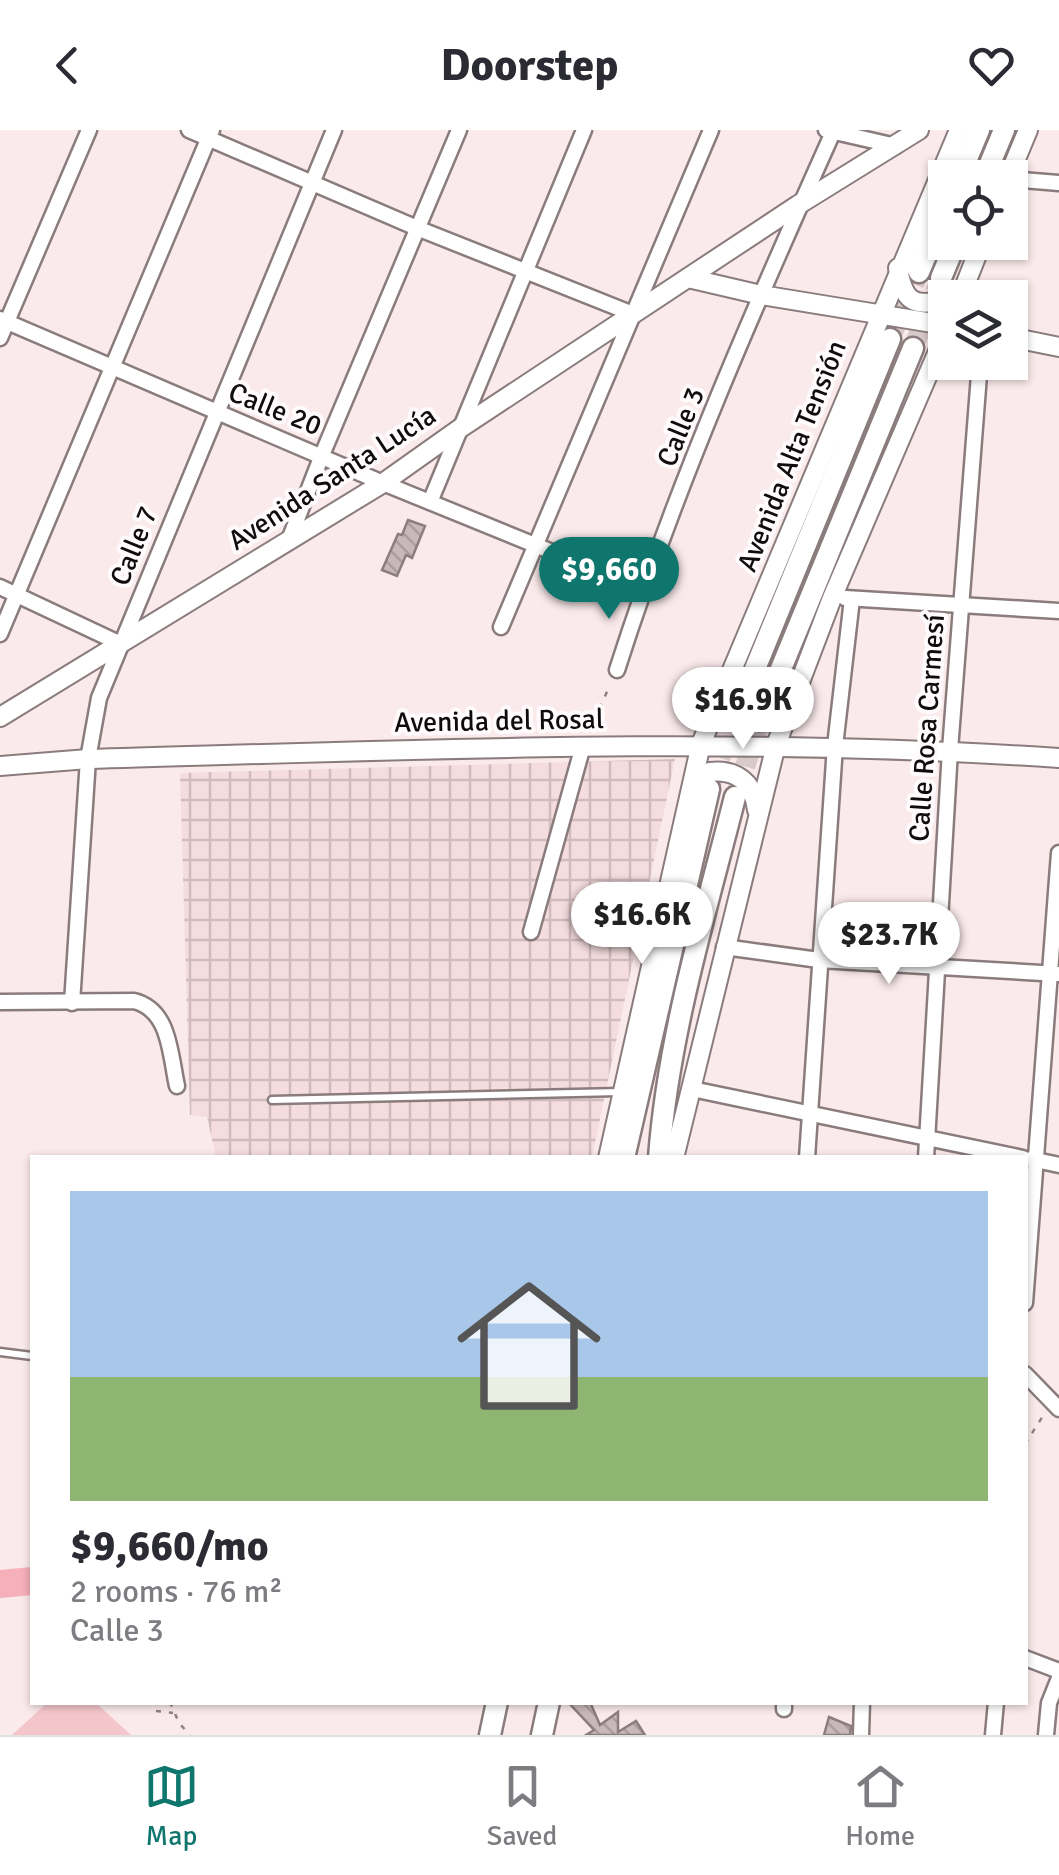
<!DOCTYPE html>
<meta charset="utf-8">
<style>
:root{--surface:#fff;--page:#f7f7f7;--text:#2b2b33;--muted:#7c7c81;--line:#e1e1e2;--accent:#0f766e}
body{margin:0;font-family:Signika,sans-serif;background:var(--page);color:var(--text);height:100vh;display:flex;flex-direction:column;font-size:38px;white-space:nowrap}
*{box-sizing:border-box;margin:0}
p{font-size:32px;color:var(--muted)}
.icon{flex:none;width:55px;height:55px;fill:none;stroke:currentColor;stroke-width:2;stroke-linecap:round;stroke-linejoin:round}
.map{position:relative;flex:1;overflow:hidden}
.sheet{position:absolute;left:30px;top:1025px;width:998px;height:550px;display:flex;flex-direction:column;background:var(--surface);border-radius:0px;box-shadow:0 2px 8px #0004}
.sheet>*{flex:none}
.controls{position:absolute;left:928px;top:30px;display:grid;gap:20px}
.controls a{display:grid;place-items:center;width:100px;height:100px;border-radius:0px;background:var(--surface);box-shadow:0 2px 8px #0004;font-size:50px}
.price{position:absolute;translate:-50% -85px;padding:0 22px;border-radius:35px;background:#fff;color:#222;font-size:32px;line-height:65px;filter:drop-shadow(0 2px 5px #0008)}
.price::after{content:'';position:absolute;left:50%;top:60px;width:30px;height:22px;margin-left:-15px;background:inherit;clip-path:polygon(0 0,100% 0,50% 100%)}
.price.selected{background:var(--accent);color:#fff}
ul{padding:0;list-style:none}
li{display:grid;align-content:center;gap:20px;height:530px;padding:0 40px}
li span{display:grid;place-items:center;height:310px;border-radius:0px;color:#555}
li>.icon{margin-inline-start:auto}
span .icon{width:180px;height:180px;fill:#fffc;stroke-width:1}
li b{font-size:42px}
header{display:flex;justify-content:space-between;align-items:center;height:130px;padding:0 40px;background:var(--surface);font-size:45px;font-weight:800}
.dock{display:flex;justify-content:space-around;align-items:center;height:140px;border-top:2px solid var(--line);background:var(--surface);font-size:28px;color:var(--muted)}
.dock a{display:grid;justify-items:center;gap:5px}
.dock .selected{color:var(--accent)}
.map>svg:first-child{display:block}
</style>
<header><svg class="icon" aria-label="back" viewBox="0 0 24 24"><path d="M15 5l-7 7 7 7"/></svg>Doorstep<svg class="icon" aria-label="heart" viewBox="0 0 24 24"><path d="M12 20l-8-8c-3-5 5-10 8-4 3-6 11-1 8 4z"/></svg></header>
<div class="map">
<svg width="1059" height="1605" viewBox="0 0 1059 1605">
<defs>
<pattern id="industrial-grid" width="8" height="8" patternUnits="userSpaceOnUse" patternTransform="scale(2.5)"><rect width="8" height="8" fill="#f4dcdf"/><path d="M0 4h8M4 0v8" fill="none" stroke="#d0bbbe"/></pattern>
<pattern id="building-back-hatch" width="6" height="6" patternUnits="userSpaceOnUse" patternTransform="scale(2.5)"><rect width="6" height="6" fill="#c8b8ba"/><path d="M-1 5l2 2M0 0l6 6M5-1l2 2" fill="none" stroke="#ab9d9f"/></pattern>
</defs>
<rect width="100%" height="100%" fill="#fbeaec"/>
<!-- industrial -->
<path fill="url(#industrial-grid)" d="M675,629l-83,398h-376l-9,-40 -17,-2 -10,-342z"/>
<!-- green -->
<path fill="#f4c6cb" d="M47,1573h49l35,32h-119z"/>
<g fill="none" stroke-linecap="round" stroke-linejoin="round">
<!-- river -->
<path stroke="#f6b0ba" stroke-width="28" d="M0,1454l32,-3"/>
</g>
<!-- building -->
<g fill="url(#building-back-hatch)" stroke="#8c7e7f" stroke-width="2.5">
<path d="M408,390l17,6 -13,32 -6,-3 -9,21 -15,-6 16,-36 4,1z"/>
<path d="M568,1572h22l10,23 18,-13v20l18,-11 9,14h-59l8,-5z"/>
<path d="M829,1587l22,9 -1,9h-26z"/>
</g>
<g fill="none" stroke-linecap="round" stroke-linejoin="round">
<!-- secondary-tunnel -->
<g stroke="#d8c9ca" stroke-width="20" stroke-dasharray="20 10" stroke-linecap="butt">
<path d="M890,209l29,-67"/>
<path d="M913,218l28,-70"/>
<path d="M710,656l27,-73"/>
<path d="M736,665l24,-75"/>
</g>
<defs>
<g id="service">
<path d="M272,970l348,-8"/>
<path d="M0,1222l32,4"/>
</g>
<g id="minor">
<path d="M189,0l228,98 216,86"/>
<path d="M826,0l70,16"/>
<path d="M1010,49l49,4"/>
<path d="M0,189l383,164 260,106"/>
<path d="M0,208l89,-208"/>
<path d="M430,372l154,-372"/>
<path d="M289,410l33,-85 137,-325"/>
<path d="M0,457l121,57"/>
<path d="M845,468l214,13"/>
<path d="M501,497l210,-497"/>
<path d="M0,504l212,-504"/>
<path d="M617,540c59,-185 138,-364 217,-540"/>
<path d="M531,802l52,-186"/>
<path d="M724,817l95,13 240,14"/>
<path d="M0,872l134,-1c36,9 36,53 43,85"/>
<path d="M72,873l16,-244 11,-61 235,-568"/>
<path d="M692,959l331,69"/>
<path d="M807,1028l28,-412 17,-147"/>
<path d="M926,1028l24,-408 30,-388"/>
<path d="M1031,1029l28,6"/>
<path d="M1025,1173l34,-450"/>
<path d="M1025,1244l34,35"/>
<path d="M1025,1528l34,13"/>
<path d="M784,1572v7"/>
<path d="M861,1605l1,-33"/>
<path d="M993,1605l3,-33"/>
<path d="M1046,1605l3,-32 10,-25"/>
</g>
<g id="tertiary">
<path d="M1008,48l20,-48"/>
<path d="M898,138c5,32 15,41 47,31"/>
<path d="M688,148l73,17 184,30"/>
<path d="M960,168l22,-56"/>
<path d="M1010,207l49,10"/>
<path d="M0,587l383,-234 79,-56 336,-222 121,-75"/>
<path d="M0,636l88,-7c324,-9 647,-23 971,-1"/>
<path d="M692,656l18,-14c27,-3 44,11 47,38"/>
<path d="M608,1028l93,-414 258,-614"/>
<path d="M674,1028l102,-413 56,-147 113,-263"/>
</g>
<g id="secondary">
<path d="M959,48l20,-48"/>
<path d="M984,48l20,-48"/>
<path d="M919,142l26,-62"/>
<path d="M941,148l15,-36"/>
<path d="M737,583l153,-374"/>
<path d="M760,590l153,-372"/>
<path d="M624,1028l85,-369"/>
<path d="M659,1028c9,-122 46,-243 76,-361"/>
<path d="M490,1605l7,-33"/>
<path d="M542,1605l7,-33"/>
</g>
</defs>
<!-- service casing -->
<use href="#service" stroke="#8a7c7d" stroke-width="11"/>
<!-- minor casing -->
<use href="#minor" stroke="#8a7c7d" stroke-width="19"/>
<!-- tertiary casing -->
<use href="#tertiary" stroke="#8a7c7d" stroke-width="22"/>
<!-- secondary casing -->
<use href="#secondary" stroke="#8a7c7d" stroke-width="25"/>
<!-- path -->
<g stroke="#8c8182" stroke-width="2.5" stroke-dasharray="5 8" stroke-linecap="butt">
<path d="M589,602l21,-47"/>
<path d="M1025,1314l18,-28"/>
<path d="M170,1572l9,21 11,12"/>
<path d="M156,1581l17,2"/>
</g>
<!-- service -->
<use href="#service" stroke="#fff" stroke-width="6"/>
<!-- minor -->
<use href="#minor" stroke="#fff" stroke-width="14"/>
<!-- tertiary -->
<use href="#tertiary" stroke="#fff" stroke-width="18"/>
<!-- secondary -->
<use href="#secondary" stroke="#fff" stroke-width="20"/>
</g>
<g text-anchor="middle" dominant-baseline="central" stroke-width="8" stroke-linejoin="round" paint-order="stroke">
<!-- street labels -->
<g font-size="28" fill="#100b0c" stroke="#fffbfc">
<text transform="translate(275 279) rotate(22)">Calle 20</text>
<text transform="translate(681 297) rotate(-68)">Calle 3</text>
<text transform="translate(792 326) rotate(-68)">Avenida Alta Tensión</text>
<text transform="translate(332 348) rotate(-33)">Avenida Santa Lucía</text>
<text transform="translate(134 416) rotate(-68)">Calle 7</text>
<text transform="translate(499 591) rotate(-1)">Avenida del Rosal</text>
<text transform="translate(927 598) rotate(-86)">Calle Rosa Carmesí</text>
</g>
</g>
</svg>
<div class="controls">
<a><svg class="icon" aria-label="locate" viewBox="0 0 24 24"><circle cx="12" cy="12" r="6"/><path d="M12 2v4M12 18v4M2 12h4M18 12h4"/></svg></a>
<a><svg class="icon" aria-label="layers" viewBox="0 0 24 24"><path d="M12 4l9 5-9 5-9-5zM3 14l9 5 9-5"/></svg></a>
</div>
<b class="price selected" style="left:609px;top:492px">$9,660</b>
<b class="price" style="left:743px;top:622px">$16.9K</b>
<b class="price" style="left:642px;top:837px">$16.6K</b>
<b class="price" style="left:889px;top:857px">$23.7K</b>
<section class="sheet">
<ul>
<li><span style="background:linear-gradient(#a9c7e8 60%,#8fb573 0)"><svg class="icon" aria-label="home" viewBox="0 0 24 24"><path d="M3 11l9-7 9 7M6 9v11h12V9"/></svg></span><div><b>$9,660/mo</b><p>2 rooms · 76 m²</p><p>Calle 3</p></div></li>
</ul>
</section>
</div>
<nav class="dock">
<a class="selected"><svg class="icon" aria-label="map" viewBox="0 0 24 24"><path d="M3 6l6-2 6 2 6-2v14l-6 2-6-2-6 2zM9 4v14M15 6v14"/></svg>Map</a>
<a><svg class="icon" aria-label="saved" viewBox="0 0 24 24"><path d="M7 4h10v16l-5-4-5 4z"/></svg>Saved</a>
<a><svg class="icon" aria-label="home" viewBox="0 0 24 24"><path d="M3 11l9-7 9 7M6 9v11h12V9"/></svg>Home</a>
</nav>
